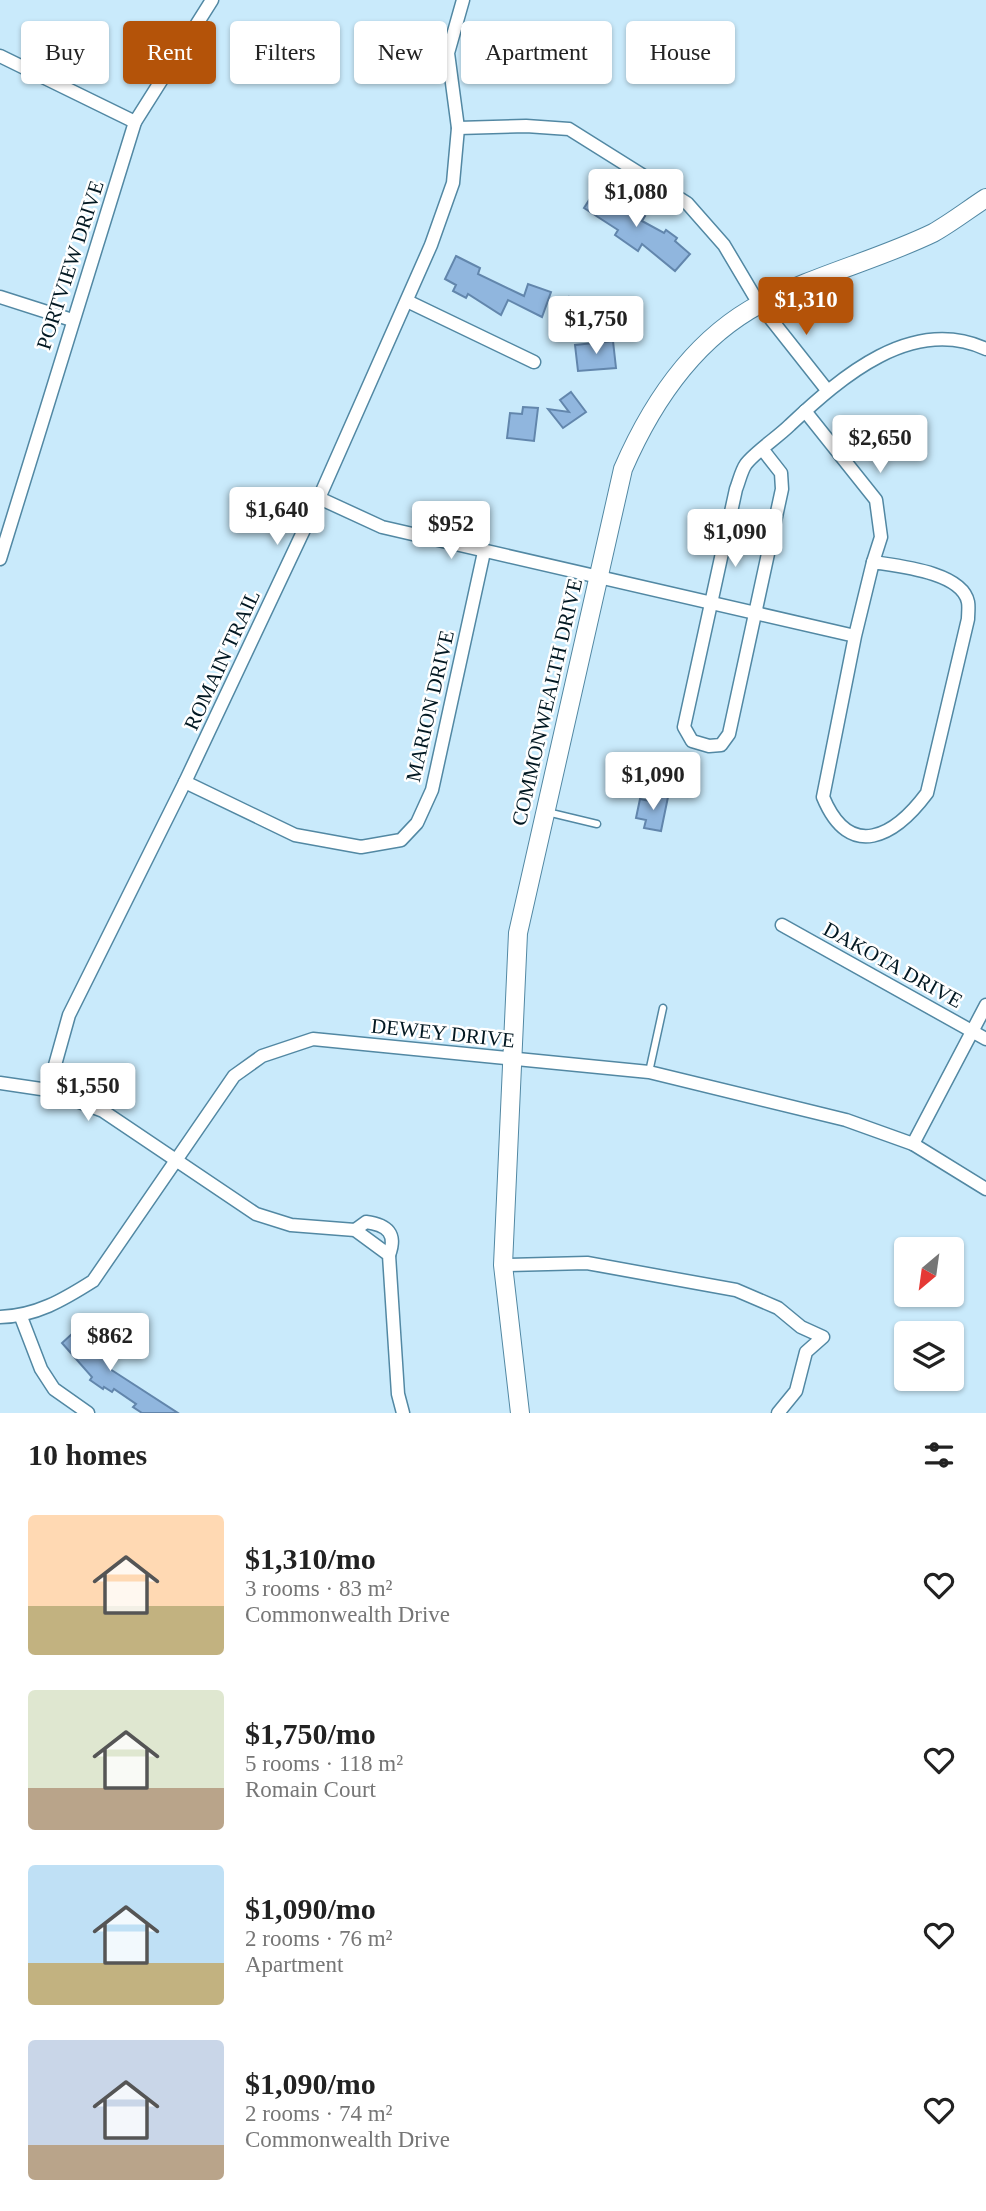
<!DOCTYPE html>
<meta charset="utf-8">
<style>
:root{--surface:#fff;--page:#f2f2f2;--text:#222;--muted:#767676;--accent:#b45309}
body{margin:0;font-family:"Times New Roman",serif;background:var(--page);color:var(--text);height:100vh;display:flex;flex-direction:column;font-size:26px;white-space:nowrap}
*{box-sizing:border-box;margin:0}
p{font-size:23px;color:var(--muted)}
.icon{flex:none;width:38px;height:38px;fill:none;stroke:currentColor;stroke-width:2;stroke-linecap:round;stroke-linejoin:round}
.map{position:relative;height:1413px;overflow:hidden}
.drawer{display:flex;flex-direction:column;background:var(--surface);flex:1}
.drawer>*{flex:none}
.hud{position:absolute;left:21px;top:21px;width:945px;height:63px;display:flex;gap:14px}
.needle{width:46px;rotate:209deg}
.buttons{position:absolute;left:894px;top:1237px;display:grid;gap:14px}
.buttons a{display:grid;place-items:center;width:70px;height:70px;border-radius:7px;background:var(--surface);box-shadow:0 2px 5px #0004;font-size:35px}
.price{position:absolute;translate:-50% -60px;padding:0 16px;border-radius:7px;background:#fff;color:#222;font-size:23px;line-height:46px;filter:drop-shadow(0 2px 4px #0008)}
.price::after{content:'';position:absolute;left:50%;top:42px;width:21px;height:16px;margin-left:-10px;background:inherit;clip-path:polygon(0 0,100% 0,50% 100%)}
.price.active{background:var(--accent);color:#fff}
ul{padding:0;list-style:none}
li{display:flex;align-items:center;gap:21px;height:175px;padding:0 28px}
li span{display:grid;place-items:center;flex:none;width:196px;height:140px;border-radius:7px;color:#555}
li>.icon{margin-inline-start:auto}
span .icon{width:84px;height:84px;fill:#fffc;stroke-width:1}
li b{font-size:30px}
h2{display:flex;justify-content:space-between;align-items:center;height:84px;padding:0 28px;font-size:30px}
.chip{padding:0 24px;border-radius:7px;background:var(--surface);box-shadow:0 2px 5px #0004;font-size:24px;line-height:63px}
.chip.active{background:var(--accent);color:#fff}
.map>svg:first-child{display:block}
</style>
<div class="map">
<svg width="986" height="1413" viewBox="0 0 986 1413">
<rect width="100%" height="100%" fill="#c9eafb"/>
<!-- green -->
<path fill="#da9cb8" d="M642,764l30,7 -5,22 -31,-8z"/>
<!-- building -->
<g fill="#90b6de" stroke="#6286ac" stroke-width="2">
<path d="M598,186l32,25 2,-3 13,8 -3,5 22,12 2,-3 11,8 -2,3 15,13 -15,17 -33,-27 -4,7 -23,-16 3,-5 -34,-22z"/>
<path d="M456,256l24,12 -2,6 46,22 4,-12 23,8 -9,25 -34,-17 -7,15 -33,-21 -2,4 -13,-7 3,-6 -11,-6z"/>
<path d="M569,297l23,19 -15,19 -23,-21z"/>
<path d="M613,341l3,27 -38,3 -3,-26z"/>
<path d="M571,392l15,20 -23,16 -15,-19 21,3 -9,-12z"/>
<path d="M523,407l15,1 -4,33 -27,-3 3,-25 12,1z"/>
<path d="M652,794l16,3 -7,34 -17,-3 2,-8 -10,-2 4,-19 10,2z"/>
<path d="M84,1323l8,8 -5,4 13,15 -3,3 16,11 -3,5 68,44h-36l-9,-6 3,-3 -22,-15 -2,3 -8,-5 -1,2 -13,-9 2,-3 -30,-34z"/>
</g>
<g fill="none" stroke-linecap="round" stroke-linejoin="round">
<defs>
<g id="lane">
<path d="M547,812l50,12"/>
<path d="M649,1072l14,-64"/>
</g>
<g id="street">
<path d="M0,56l135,66"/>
<path d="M458,128l68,-2 43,3 118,74 37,42 35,59 68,86"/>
<path d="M0,297l72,23"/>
<path d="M407,301l127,61"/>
<path d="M805,411l71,89 5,37 -8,25"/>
<path d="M763,450l18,23 1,16 -53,245 -8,11 -12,1 -17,-5 -8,-14 52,-238c3,-7 5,-18 10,-25 9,-12 32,-27 44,-39 51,-48 122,-110 196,-76"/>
<path d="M319,498l63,29 473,109 18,-74c25,4 89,10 95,40 1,5 0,12 0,17l-41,174c-32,43 -77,69 -104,4l32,-161"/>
<path d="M0,559l135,-437 77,-122"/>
<path d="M185,782l110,53 66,12 40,-7 16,-17 15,-33 52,-238"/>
<path d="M782,925l204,114"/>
<path d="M0,1083l48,7 55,21 153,103 35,11 64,5 34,25 9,139 5,19"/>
<path d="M48,1090l21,-75 116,-233 134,-284 112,-253 22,-62 5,-55 -10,-75 15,-53"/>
<path d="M913,1144l73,-139"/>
<path d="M355,1230l11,-8c22,3 31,12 23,33"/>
<path d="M503,1265l84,-2 149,27 42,18 23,19 22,10 -17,15 -10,39 -18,22"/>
<path d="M0,1317c36,-1 63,-17 93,-36l141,-205 28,-20 51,-17 336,33 197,48 67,24 73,45"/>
<path d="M21,1317l20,52 13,20 34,24"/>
</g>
<path id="secondary" d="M520,1413l-17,-148 15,-332 105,-464c29,-67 71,-130 137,-165 55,-29 117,-44 173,-71 18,-10 36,-24 53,-35"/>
</defs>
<!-- lane casing -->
<use href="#lane" stroke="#5288a3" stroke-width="9"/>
<!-- street casing -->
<use href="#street" stroke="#5288a3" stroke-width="15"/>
<!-- secondary casing -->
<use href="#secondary" stroke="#5288a3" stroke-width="20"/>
<!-- lane -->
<use href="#lane" stroke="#fff" stroke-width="6"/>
<!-- street -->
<use href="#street" stroke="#fff" stroke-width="12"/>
<!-- secondary -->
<use href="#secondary" stroke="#fff" stroke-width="18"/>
</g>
<g text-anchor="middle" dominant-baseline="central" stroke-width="5" stroke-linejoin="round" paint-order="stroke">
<!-- street labels -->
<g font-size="21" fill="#021822" stroke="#fff">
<text transform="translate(70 265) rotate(-72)">PORTVIEW DRIVE</text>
<text transform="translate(222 660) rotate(-65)">ROMAIN TRAIL</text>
<text transform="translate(547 702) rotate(-77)">COMMONWEALTH DRIVE</text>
<text transform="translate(430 706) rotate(-77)">MARION DRIVE</text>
<text transform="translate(893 965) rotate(29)">DAKOTA DRIVE</text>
<text transform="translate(443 1033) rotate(6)">DEWEY DRIVE</text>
</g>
</g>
</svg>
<div class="buttons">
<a><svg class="needle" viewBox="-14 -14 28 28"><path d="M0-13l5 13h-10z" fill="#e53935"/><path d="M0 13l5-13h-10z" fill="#767676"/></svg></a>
<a><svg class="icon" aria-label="layers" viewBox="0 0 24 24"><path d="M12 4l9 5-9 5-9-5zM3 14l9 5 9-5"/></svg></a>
</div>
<b class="price" style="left:636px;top:229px">$1,080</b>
<b class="price active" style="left:806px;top:337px">$1,310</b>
<b class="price" style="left:596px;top:356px">$1,750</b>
<b class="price" style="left:880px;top:475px">$2,650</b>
<b class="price" style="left:277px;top:547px">$1,640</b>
<b class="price" style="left:451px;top:561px">$952</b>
<b class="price" style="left:735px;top:569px">$1,090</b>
<b class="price" style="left:653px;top:812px">$1,090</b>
<b class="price" style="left:88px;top:1123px">$1,550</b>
<b class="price" style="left:110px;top:1373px">$862</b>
<div class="hud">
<a class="chip">Buy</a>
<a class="chip active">Rent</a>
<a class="chip">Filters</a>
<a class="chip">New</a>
<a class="chip">Apartment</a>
<a class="chip">House</a>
</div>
</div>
<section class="drawer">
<h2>10 homes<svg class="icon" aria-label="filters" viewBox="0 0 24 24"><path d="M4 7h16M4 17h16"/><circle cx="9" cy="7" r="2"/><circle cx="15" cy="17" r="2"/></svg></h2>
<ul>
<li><span style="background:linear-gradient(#ffd9b3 65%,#c2b280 0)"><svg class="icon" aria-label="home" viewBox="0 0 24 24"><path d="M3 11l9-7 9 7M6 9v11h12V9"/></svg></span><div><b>$1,310/mo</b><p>3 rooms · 83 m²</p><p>Commonwealth Drive</p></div><svg class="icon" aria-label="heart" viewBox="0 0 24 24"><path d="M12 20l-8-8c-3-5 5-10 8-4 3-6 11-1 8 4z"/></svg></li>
<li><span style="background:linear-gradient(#dfe7d0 70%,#b9a48a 0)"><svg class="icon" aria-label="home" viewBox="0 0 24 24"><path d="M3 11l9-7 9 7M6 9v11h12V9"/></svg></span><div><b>$1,750/mo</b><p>5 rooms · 118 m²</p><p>Romain Court</p></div><svg class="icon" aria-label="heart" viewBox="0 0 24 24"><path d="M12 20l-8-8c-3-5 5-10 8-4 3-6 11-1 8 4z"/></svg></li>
<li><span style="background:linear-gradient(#bfe0f5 70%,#c2b280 0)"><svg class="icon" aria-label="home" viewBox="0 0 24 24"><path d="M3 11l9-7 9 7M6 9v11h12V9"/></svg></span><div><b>$1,090/mo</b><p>2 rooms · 76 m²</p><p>Apartment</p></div><svg class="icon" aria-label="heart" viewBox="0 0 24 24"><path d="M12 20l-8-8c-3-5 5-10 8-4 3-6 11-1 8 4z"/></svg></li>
<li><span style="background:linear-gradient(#c9d6e8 75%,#b9a48a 0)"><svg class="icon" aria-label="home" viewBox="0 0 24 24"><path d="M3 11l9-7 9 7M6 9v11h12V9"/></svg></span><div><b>$1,090/mo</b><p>2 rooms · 74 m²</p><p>Commonwealth Drive</p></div><svg class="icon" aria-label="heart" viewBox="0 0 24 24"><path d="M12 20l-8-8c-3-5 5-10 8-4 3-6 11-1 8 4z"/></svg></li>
</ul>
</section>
